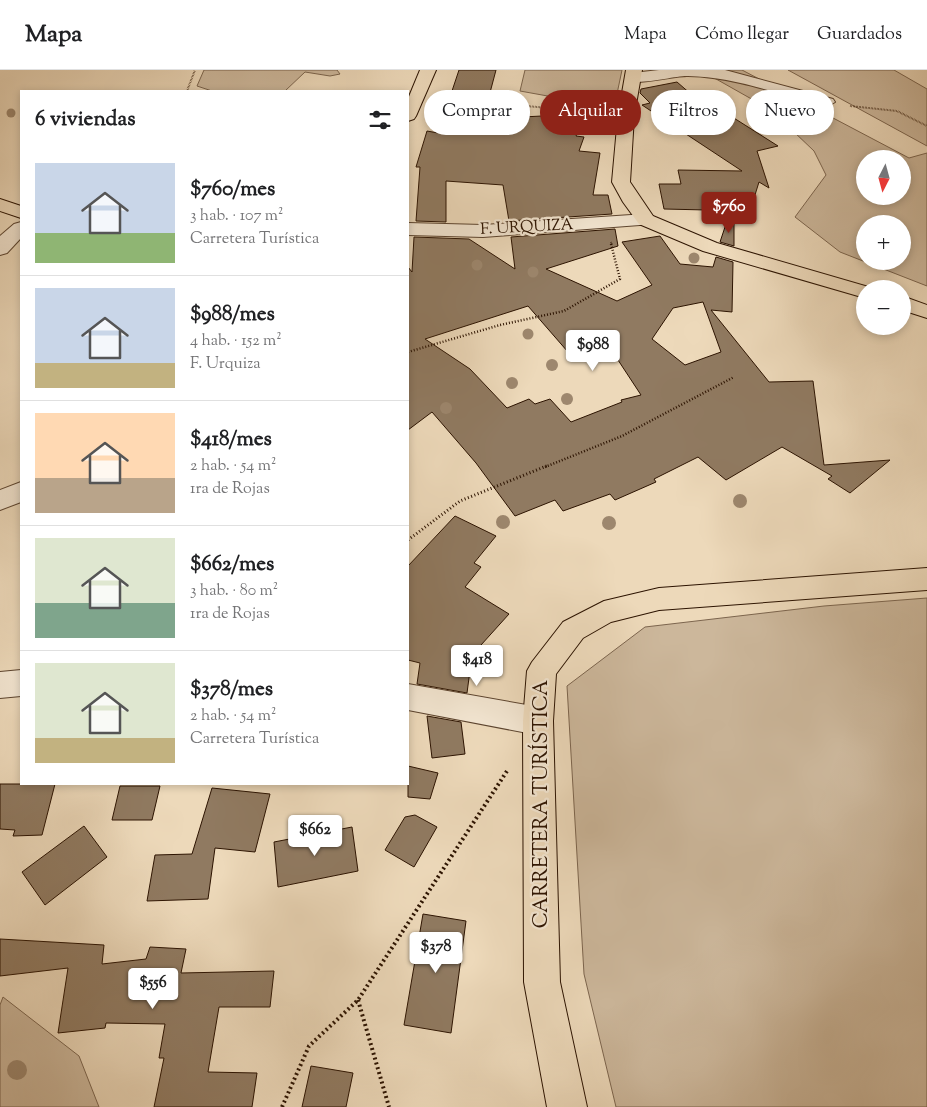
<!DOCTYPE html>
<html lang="es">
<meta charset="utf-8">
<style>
:root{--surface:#fff;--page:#f2f2f2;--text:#202124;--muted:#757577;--line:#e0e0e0;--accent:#8f2418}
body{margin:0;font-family:"Sorts Mill Goudy",serif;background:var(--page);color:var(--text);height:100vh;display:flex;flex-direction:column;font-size:19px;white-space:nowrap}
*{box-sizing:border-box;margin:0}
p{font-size:16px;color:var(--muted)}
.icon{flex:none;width:28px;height:28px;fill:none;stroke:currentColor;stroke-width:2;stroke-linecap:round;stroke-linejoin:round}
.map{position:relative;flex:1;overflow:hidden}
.details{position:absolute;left:20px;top:20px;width:389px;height:695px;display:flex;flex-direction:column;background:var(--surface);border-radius:0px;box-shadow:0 2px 8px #0003}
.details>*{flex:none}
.top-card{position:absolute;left:424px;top:20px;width:428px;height:45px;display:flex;gap:10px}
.needle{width:32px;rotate:186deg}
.buttons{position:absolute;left:856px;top:80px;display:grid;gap:10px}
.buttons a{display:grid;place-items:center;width:55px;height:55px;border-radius:50%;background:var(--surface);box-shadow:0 2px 8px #0003;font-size:25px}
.price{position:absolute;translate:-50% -42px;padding:0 11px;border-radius:5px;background:#fff;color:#222;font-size:16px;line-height:32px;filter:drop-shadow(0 1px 2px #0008)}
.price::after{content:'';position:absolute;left:50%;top:30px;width:15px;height:11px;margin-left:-8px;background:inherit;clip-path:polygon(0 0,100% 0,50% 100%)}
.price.active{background:var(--accent);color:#fff}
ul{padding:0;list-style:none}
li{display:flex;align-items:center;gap:15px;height:125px;padding:0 15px}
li+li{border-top:1px solid var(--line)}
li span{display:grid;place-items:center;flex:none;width:140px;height:100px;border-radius:0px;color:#555}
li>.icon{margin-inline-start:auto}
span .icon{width:60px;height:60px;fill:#fffc;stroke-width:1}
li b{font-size:21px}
h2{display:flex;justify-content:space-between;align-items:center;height:60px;padding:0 15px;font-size:21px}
.tag{padding:0 18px;border-radius:22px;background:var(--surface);box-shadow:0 2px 8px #0003;font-size:18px;line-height:45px}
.tag.active{background:var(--accent);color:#fff}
header{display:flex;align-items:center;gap:30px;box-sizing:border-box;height:70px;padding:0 25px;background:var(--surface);border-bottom:1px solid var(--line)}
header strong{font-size:24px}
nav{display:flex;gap:28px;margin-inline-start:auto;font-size:18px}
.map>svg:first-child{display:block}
</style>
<header>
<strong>Mapa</strong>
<nav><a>Mapa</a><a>Cómo llegar</a><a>Guardados</a></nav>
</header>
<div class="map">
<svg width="927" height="1037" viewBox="0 0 927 1037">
<rect width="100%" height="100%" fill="#edd9ba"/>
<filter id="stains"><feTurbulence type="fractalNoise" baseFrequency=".004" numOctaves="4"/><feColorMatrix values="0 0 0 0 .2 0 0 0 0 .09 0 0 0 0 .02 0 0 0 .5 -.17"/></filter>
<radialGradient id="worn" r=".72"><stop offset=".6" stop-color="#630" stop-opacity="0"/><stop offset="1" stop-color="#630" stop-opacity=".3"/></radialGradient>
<!-- green -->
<g fill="#ccb79b" stroke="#7c654e" fill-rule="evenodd">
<path d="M204,0h133l3,4 -10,2 -25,-4 -20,19h-73l-15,-5z"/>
<path d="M525,0h97l-8,38 -94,-17z"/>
<path d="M714,0h28l167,88 18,-5v133l-87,-34 -45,-35 31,-42 -12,-24 -43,-41 -62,-35zM865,89h37v37h-37zM865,154h37v37h-37z"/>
<path d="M788,0h106l33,19v57z"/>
<path d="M927,528v509h-311l-32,-133 -17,-288 78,-59 179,-21z"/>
<path d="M3,927l76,59 20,51h-99v-102z"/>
</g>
<!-- building -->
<g fill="#907a61" stroke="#2c1301" fill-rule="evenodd">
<path d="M459,0h37l-13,49 59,-3 40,5 -6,15 8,1 -5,14 21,2 -7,42h15l4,19 -103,7 -6,-36 -57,-4v41l-30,-1 4,-54h-4l11,-36 11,2z"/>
<path d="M677,12l15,13 4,-1 82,52 -21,5 12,37 -10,-6 -9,29 -86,-2 -5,-25h22l-3,-14 64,1 -100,-66 8,-2 -10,-10 1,-4z"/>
<path d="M727,151l7,1v24l-14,-4z"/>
<path d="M615,159l3,17 -72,23 71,32 35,-16 -30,-43 38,-6 20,28 33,3 3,-10 17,5 -1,50 -21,-2 58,72 44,-1 11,84 66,-5 -40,33 -22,-14 4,-3 -50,-29 -56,33 -28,-23 -44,22 2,3 -41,18 -5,-6 -47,17 -8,-11 -40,16 -39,-53 -44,-51 -24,18v-163l4,5 2,-35 55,2 46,30 -4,-32zM703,232l18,50 -36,13 -33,-26 21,-31zM528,236l40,46 6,-2 44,10 23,35 -20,5 1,2 -51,20 -21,-23 -15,5 -6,-5 -22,9 -37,-39 -45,-30z"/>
<path d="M455,446l41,20 -22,27 7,4 -16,20 44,27 -37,41 -5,38 -50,-9 3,-21 -12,-3v-94z"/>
<path d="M427,646l34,6 4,32 -33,4z"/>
<path d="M408,696l30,7 -8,26 -22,-2z"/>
<path d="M0,714h55l-13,51 -29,1 2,-6 -15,-1z"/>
<path d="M120,716h40l-8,34h-40z"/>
<path d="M212,718l58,6 -15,58 -40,-4 -7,51 -61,2 8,-46 37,-1z"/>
<path d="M415,745l22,12 -23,40 -29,-17 20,-33z"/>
<path d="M84,756l23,31 -62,48 -23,-33z"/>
<path d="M352,757l6,44 -80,16 -4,-45z"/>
<path d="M423,844l43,7 -15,112 -47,-8z"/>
<path d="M0,869l104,6 -2,19 44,-5 4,-12 36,2 -5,24 93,-2 -4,36h-51l-11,65 49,1 -5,34h-98l10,-49h-5l6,-34 -59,-1 -1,5 -47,5 10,-65 -68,8z"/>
<path d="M311,996l42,7 -7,34h-44z"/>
</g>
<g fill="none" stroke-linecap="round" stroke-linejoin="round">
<defs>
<g id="minor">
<path d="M659,0h66l108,29 2,3 -8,5c-46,-12 -91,-30 -139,-31 -12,-1 -56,12 -63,2l8,-5z"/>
<path d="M646,144l7,2 2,4 -2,4 -170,13 -75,-2v-12l75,2z"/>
<path d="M21,152v16l-14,15 -7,2v-19l14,-12z"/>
<path d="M21,412v20l-21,8v-20z"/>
<path d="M21,600v26l-21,2v-26z"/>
<path d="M408,614l130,23 11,4 4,10 -4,10 -11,4 -130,-25z"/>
</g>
<g id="major">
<path d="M420,0h16l-20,46 -2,3 -6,2v-22z"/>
<path d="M626,0h16l-8,46 -4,66 23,34 64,27 155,45 -7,1v9l-162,-47 -64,-27 -16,-22 -11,-20 6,-66z"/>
<path d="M0,129l21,7v12l-21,-7z"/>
<path d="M902,226l25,9v13l-25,-8z"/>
<path d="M927,498v22l-268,20 -48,12 -28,16 -27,36 -3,47 7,261 27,125h-40l-23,-125 -1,-261 4,-50 5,-9 31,-40 41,-21 55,-13z"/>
</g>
</defs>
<!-- minor casing -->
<use href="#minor" stroke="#5c442f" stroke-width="2"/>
<!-- major casing -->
<use href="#major" stroke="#2c1301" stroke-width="2"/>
<!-- path-far3 -->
<g stroke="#2c1301" stroke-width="2" stroke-dasharray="0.5 1" stroke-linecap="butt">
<path d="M187,21l8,-21"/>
<path d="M439,33l76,2 88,8"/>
<path d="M850,36l47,5 30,15"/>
<path d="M611,172l1,3"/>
</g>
<!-- path-far2 -->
<g stroke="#2c1301" stroke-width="2.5" stroke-dasharray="1 2" stroke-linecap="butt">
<path d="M408,282l92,-27 64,-14 56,-32 -9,-35"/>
<path d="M545,397l77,-31 112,-59"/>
</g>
<!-- path-far1 -->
<path stroke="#2c1301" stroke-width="3" stroke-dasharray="1 2.5" stroke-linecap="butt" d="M408,470l52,-39 89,-36"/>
<!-- path -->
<g stroke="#2c1301" stroke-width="4" stroke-dasharray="2 3" stroke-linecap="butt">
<path d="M358,930l31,107"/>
<path d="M282,1037l27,-61 49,-46 149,-229"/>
</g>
<!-- minor -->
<use href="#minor" fill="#f3e6d2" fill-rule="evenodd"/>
<!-- major -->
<use href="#major" fill="#edd9ba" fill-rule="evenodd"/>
</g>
<!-- trees -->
<g fill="#9d876e">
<circle cx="11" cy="43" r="4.5"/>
<circle cx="694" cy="188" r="5.5"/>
<circle cx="477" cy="195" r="5.5"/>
<circle cx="533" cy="202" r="5.5"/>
<circle cx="528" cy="264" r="5.5"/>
<circle cx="552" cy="295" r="6"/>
<circle cx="512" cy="313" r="6"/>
<circle cx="567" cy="329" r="6"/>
<circle cx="446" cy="338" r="6"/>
<circle cx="740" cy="431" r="7"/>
<circle cx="503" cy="452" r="7"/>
<circle cx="609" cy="453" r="7"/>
<circle cx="17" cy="1000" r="10"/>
</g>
<g text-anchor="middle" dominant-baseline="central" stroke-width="4.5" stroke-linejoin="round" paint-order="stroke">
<!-- far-street labels -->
<g font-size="16" fill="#2c1301" stroke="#f3e6d2">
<text transform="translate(527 158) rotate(-3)">F. URQUIZA</text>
</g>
<!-- street labels -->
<g font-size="20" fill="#2c1301" stroke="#f3e6d2">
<text transform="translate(542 734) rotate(-90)">CARRETERA TURÍSTICA</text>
</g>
</g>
<rect width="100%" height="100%" filter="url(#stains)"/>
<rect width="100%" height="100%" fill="url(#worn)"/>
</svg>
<div class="buttons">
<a><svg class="needle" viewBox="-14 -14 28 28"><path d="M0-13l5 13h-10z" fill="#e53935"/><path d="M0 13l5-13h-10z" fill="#757577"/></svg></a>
<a>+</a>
<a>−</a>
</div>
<b class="price active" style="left:729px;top:164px">$760</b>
<b class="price" style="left:593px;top:302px">$988</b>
<b class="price" style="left:477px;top:617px">$418</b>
<b class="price" style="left:315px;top:787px">$662</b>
<b class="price" style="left:436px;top:904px">$378</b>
<b class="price" style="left:153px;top:940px">$556</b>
<div class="top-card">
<a class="tag">Comprar</a>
<a class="tag active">Alquilar</a>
<a class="tag">Filtros</a>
<a class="tag">Nuevo</a>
</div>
<section class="details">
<h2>6 viviendas<svg class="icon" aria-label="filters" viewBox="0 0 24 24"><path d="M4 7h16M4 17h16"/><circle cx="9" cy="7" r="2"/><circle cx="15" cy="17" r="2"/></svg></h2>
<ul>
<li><span style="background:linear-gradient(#c9d6e8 70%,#8fb573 0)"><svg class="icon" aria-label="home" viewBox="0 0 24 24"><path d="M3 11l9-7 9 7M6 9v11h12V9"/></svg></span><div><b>$760/mes</b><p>3 hab. · 107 m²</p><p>Carretera Turística</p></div></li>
<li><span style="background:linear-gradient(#c9d6e8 75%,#c2b280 0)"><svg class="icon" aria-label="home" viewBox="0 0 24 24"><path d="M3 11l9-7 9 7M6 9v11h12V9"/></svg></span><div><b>$988/mes</b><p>4 hab. · 152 m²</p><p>F. Urquiza</p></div></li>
<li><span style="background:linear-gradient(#ffd9b3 65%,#b9a48a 0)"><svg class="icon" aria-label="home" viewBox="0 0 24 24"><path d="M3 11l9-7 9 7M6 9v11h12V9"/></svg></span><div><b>$418/mes</b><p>2 hab. · 54 m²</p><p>1ra de Rojas</p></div></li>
<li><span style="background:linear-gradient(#dfe7d0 65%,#7fa58c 0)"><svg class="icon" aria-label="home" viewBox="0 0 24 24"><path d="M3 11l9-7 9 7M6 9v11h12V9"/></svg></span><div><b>$662/mes</b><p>3 hab. · 80 m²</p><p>1ra de Rojas</p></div></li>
<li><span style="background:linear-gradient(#dfe7d0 75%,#c2b280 0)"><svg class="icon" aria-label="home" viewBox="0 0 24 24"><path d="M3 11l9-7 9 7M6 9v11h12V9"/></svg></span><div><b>$378/mes</b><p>2 hab. · 54 m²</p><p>Carretera Turística</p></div></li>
</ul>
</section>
</div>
